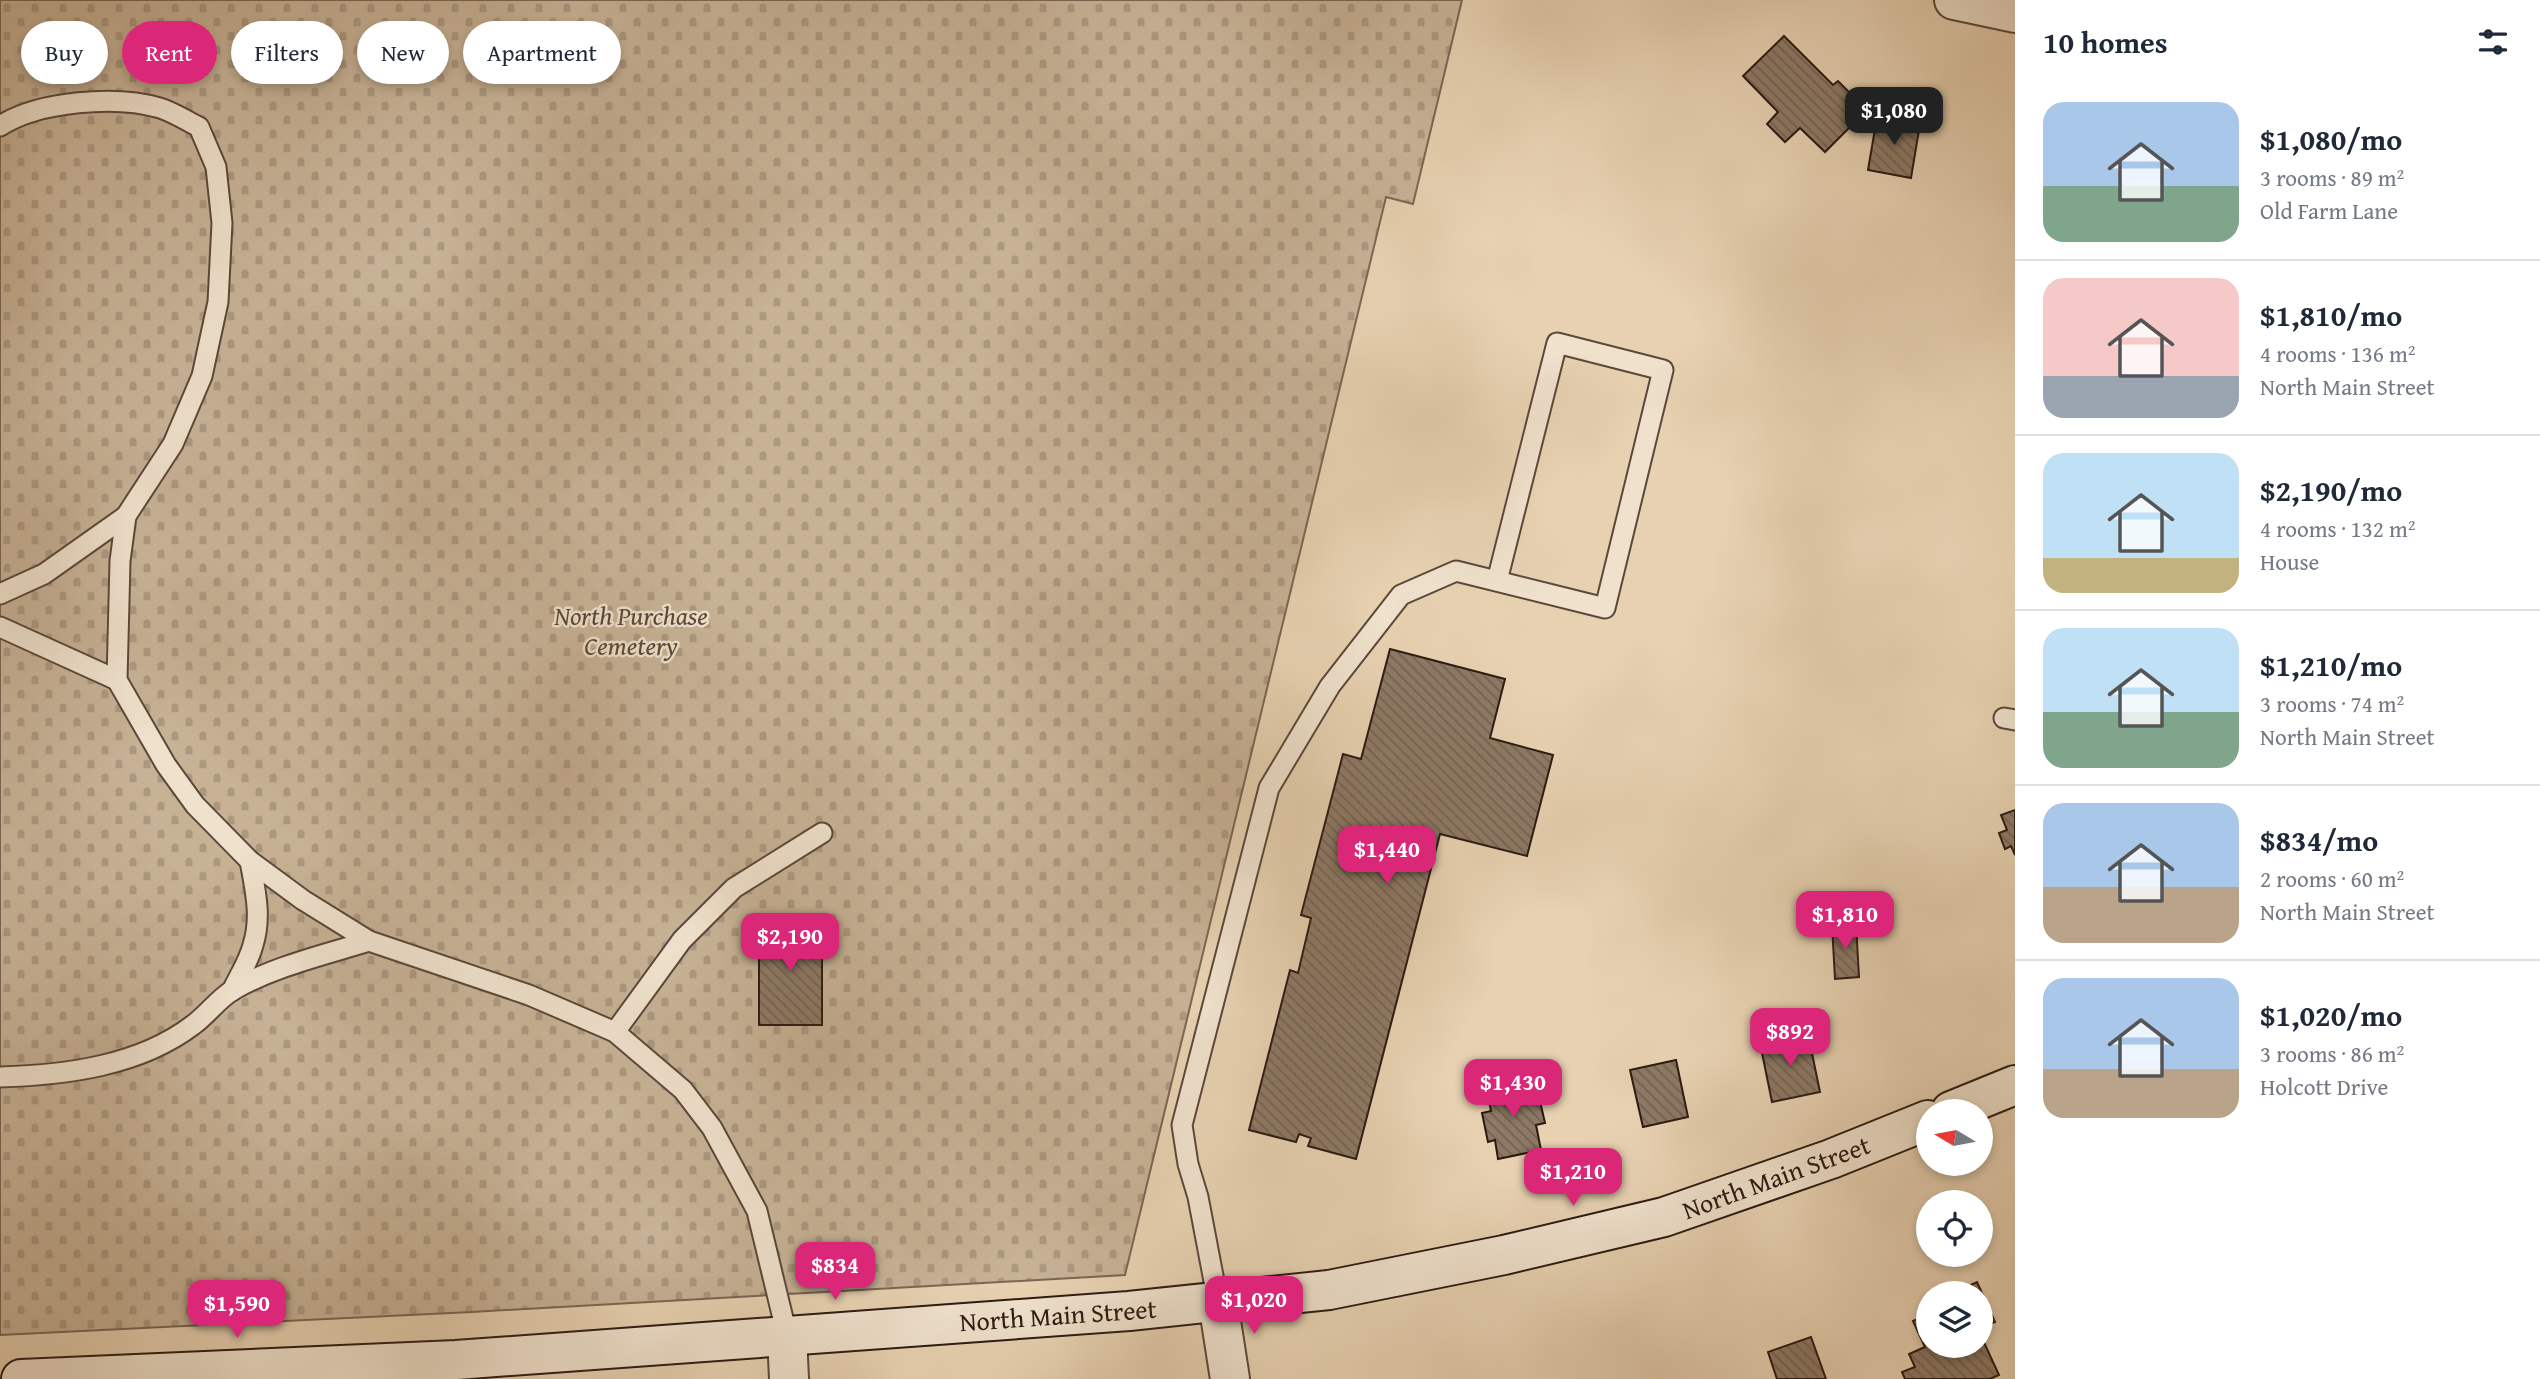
<!DOCTYPE html>
<meta charset="utf-8">
<style>
:root{--surface:#fff;--page:#f2f2f3;--text:#1f2937;--muted:#747a83;--line:#e0e1e3;--accent:#db2777}
body{margin:0;font-family:"Gentium Book Plus",serif;background:var(--page);color:var(--text);height:100vh;display:flex;flex-direction:column;font-size:26px;white-space:nowrap}
*{box-sizing:border-box;margin:0}
p{font-size:23px;color:var(--muted)}
.icon{flex:none;width:38px;height:38px;fill:none;stroke:currentColor;stroke-width:2;stroke-linecap:round;stroke-linejoin:round}
.map{position:relative;flex:1;overflow:hidden}
.drawer{display:flex;flex-direction:column;background:var(--surface);width:525px}
.drawer>*{flex:none}
.top-card{position:absolute;left:21px;top:21px;width:665px;height:63px;display:flex;gap:14px}
.needle{width:46px;rotate:280deg}
.controls{position:absolute;left:1916px;top:1099px;display:grid;gap:14px}
.controls a{display:grid;place-items:center;width:77px;height:77px;border-radius:50%;background:var(--surface);box-shadow:0 4px 10px #0003;font-size:35px}
.price{position:absolute;translate:-50% -60px;padding:0 16px;border-radius:14px;background:var(--accent);color:#fff;font-size:23px;line-height:46px;filter:drop-shadow(0 2px 4px #0008)}
.price::after{content:'';position:absolute;left:50%;top:42px;width:21px;height:16px;margin-left:-10px;background:inherit;clip-path:polygon(0 0,100% 0,50% 100%)}
.price.on{background:#222;color:#fff}
ul{padding:0;list-style:none}
li{display:flex;align-items:center;gap:21px;height:175px;padding:0 28px}
li+li{border-top:2px solid var(--line)}
li span{display:grid;place-items:center;flex:none;width:196px;height:140px;border-radius:21px;color:#555}
li>.icon{margin-inline-start:auto}
span .icon{width:84px;height:84px;fill:#fffc;stroke-width:1}
li b{font-size:30px}
h2{display:flex;justify-content:space-between;align-items:center;height:84px;padding:0 28px;font-size:30px}
.chip{padding:0 24px;border-radius:32px;background:var(--surface);box-shadow:0 4px 10px #0003;font-size:24px;line-height:63px}
.chip.on{background:var(--accent);color:#fff}
main{display:flex;flex:1;min-height:0}
.map>svg:first-child{display:block}
</style>
<main>
<div class="map">
<svg width="2015" height="1379" viewBox="0 0 2015 1379">
<defs>
<pattern id="cemetery-stones" width="16" height="16" patternUnits="userSpaceOnUse" patternTransform="scale(1.75)"><rect width="16" height="16" fill="#c7b296"/><path d="M2 7V4a2 2 0 0 1 4 0v3zM10 15v-3a2 2 0 0 1 4 0v3z" fill="#ab9880"/></pattern>
<pattern id="building-back-hatch" width="6" height="6" patternUnits="userSpaceOnUse" patternTransform="scale(1.75)"><rect width="6" height="6" fill="#8d7965"/><path d="M-1 5l2 2M0 0l6 6M5-1l2 2" fill="none" stroke="#736252"/></pattern>
</defs>
<rect width="100%" height="100%" fill="#e7d1b1"/>
<filter id="stains"><feTurbulence type="fractalNoise" baseFrequency=".00286" numOctaves="4"/><feColorMatrix values="0 0 0 0 .2 0 0 0 0 .09 0 0 0 0 .02 0 0 0 .5 -.17"/></filter>
<radialGradient id="worn" r=".72"><stop offset=".6" stop-color="#630" stop-opacity="0"/><stop offset="1" stop-color="#630" stop-opacity=".3"/></radialGradient>
<!-- cemetery -->
<path fill="url(#cemetery-stones)" stroke="#7a6654" stroke-width="2" d="M0,0h1462l-49,204 -27,-7 -261,1078 -653,37 -472,23z"/>
<!-- building -->
<g fill="url(#building-back-hatch)" stroke="#2c1a12" stroke-width="2">
<path d="M1784,36l49,49 5,-4 29,29 -42,42 -25,-24 -15,14 -18,-18 11,-12 -35,-36z"/>
<path d="M1877,117l43,7 -9,54 -43,-8z"/>
<path d="M1390,649l115,30 -15,59 63,17 -26,101 -87,-22 -84,325 -48,-13 3,-8 -12,-4 -3,8 -47,-12 41,-160 8,3 13,-55 -10,-3 42,-161 18,5z"/>
<path d="M2015,810v45l-4,-9 -6,3 -6,-16 8,-3 -6,-15z"/>
<rect x="759" y="922" width="63" height="103"/>
<path d="M1856,924l3,53 -24,2 -3,-54z"/>
<path d="M1808,1034l12,58 -48,10 -12,-59z"/>
<path d="M1676,1060l12,57 -45,10 -13,-57z"/>
<path d="M1526,1077l4,26 10,-2 5,22 -9,2 5,25 -43,9 -3,-19 -7,2 -6,-29 9,-2 -5,-25z"/>
<path d="M1977,1282l18,40 -14,6v-35h-28z"/>
<path d="M1928,1314v32h53v-10l18,39 -9,4h-85l-3,-7 13,-5 -6,-13 16,-7 -12,-26z"/>
<path d="M1811,1337l15,42h-49l-9,-27z"/>
</g>
<g fill="none" stroke-linecap="round" stroke-linejoin="round">
<defs>
<g id="service">
<path d="M0,126c39,-25 116,-31 160,-18 13,4 27,13 39,19l17,40 6,56 -4,79 -16,74 -29,68 -47,72 -82,58 -44,20"/>
<path d="M0,627l117,53"/>
<path d="M2004,718l11,2"/>
<path d="M369,941l160,54 86,37"/>
<path d="M232,991c7,-15 17,-30 21,-46 9,-28 2,-56 -3,-84"/>
<path d="M0,1077c66,-2 139,-11 193,-52 14,-10 25,-26 40,-35 42,-24 91,-35 136,-49l-66,-41 -53,-39 -55,-56 -29,-40 -49,-85 3,-119 6,-45"/>
<path d="M1218,1302l-20,-105 -10,-33 -6,-39 87,-337 61,-102 71,-91 55,-24 149,37 58,-238 -106,-27 -60,238"/>
<path d="M787,1335l-30,-124 -45,-83 -29,-38 -68,-58 67,-92 52,-52 88,-55"/>
</g>
<g id="minor">
<path d="M1954,0l61,13"/>
<path d="M1218,1302l12,77"/>
<path d="M787,1335l2,44"/>
</g>
<g id="secondary">
<path d="M1951,1111l64,-26"/>
<path d="M21,1379l435,-19 673,-49 200,-21 175,-35 160,-38 167,-58 97,-39"/>
</g>
</defs>
<!-- service casing -->
<use href="#service" stroke="#5b483a" stroke-width="23"/>
<!-- minor casing -->
<use href="#minor" stroke="#5b483a" stroke-width="42"/>
<!-- secondary casing -->
<use href="#secondary" stroke="#2c1a12" stroke-width="42"/>
<!-- service -->
<use href="#service" stroke="#efe1cc" stroke-width="19"/>
<!-- minor -->
<use href="#minor" stroke="#efe1cc" stroke-width="38"/>
<!-- secondary -->
<use href="#secondary" stroke="#efe1cc" stroke-width="38"/>
</g>
<g text-anchor="middle" dominant-baseline="central" stroke-width="5" stroke-linejoin="round" paint-order="stroke">
<!-- park labels -->
<g font-size="26" font-style="italic" fill="#5a483a" stroke="#efe1cc">
<text x="631" y="615">North Purchase<tspan x="631" dy="30">Cemetery</tspan></text>
</g>
<!-- street labels -->
<g font-size="26" fill="#2c1a12" stroke="#efe1cc">
<text transform="translate(1776 1177) rotate(-20)">North Main Street</text>
<text transform="translate(1058 1315) rotate(-4)">North Main Street</text>
</g>
</g>
<rect width="100%" height="100%" filter="url(#stains)"/>
<rect width="100%" height="100%" fill="url(#worn)"/>
</svg>
<div class="controls">
<a><svg class="needle" viewBox="-14 -14 28 28"><path d="M0-13l5 13h-10z" fill="#e53935"/><path d="M0 13l5-13h-10z" fill="#747a83"/></svg></a>
<a><svg class="icon" aria-label="locate" viewBox="0 0 24 24"><circle cx="12" cy="12" r="6"/><path d="M12 2v4M12 18v4M2 12h4M18 12h4"/></svg></a>
<a><svg class="icon" aria-label="layers" viewBox="0 0 24 24"><path d="M12 4l9 5-9 5-9-5zM3 14l9 5 9-5"/></svg></a>
</div>
<b class="price on" style="left:1894px;top:147px">$1,080</b>
<b class="price" style="left:1387px;top:886px">$1,440</b>
<b class="price" style="left:1845px;top:951px">$1,810</b>
<b class="price" style="left:790px;top:973px">$2,190</b>
<b class="price" style="left:1790px;top:1068px">$892</b>
<b class="price" style="left:1513px;top:1119px">$1,430</b>
<b class="price" style="left:1573px;top:1208px">$1,210</b>
<b class="price" style="left:835px;top:1302px">$834</b>
<b class="price" style="left:1254px;top:1336px">$1,020</b>
<b class="price" style="left:237px;top:1340px">$1,590</b>
<div class="top-card">
<a class="chip">Buy</a>
<a class="chip on">Rent</a>
<a class="chip">Filters</a>
<a class="chip">New</a>
<a class="chip">Apartment</a>
</div>
</div>
<section class="drawer">
<h2>10 homes<svg class="icon" aria-label="filters" viewBox="0 0 24 24"><path d="M4 7h16M4 17h16"/><circle cx="9" cy="7" r="2"/><circle cx="15" cy="17" r="2"/></svg></h2>
<ul>
<li><span style="background:linear-gradient(#a9c7e8 60%,#7fa58c 0)"><svg class="icon" aria-label="home" viewBox="0 0 24 24"><path d="M3 11l9-7 9 7M6 9v11h12V9"/></svg></span><div><b>$1,080/mo</b><p>3 rooms · 89 m²</p><p>Old Farm Lane</p></div></li>
<li><span style="background:linear-gradient(#f6c9c9 70%,#9aa5b1 0)"><svg class="icon" aria-label="home" viewBox="0 0 24 24"><path d="M3 11l9-7 9 7M6 9v11h12V9"/></svg></span><div><b>$1,810/mo</b><p>4 rooms · 136 m²</p><p>North Main Street</p></div></li>
<li><span style="background:linear-gradient(#bfe0f5 75%,#c2b280 0)"><svg class="icon" aria-label="home" viewBox="0 0 24 24"><path d="M3 11l9-7 9 7M6 9v11h12V9"/></svg></span><div><b>$2,190/mo</b><p>4 rooms · 132 m²</p><p>House</p></div></li>
<li><span style="background:linear-gradient(#bfe0f5 60%,#7fa58c 0)"><svg class="icon" aria-label="home" viewBox="0 0 24 24"><path d="M3 11l9-7 9 7M6 9v11h12V9"/></svg></span><div><b>$1,210/mo</b><p>3 rooms · 74 m²</p><p>North Main Street</p></div></li>
<li><span style="background:linear-gradient(#a9c7e8 60%,#b9a48a 0)"><svg class="icon" aria-label="home" viewBox="0 0 24 24"><path d="M3 11l9-7 9 7M6 9v11h12V9"/></svg></span><div><b>$834/mo</b><p>2 rooms · 60 m²</p><p>North Main Street</p></div></li>
<li><span style="background:linear-gradient(#a9c7e8 65%,#b9a48a 0)"><svg class="icon" aria-label="home" viewBox="0 0 24 24"><path d="M3 11l9-7 9 7M6 9v11h12V9"/></svg></span><div><b>$1,020/mo</b><p>3 rooms · 86 m²</p><p>Holcott Drive</p></div></li>
</ul>
</section>
</main>
